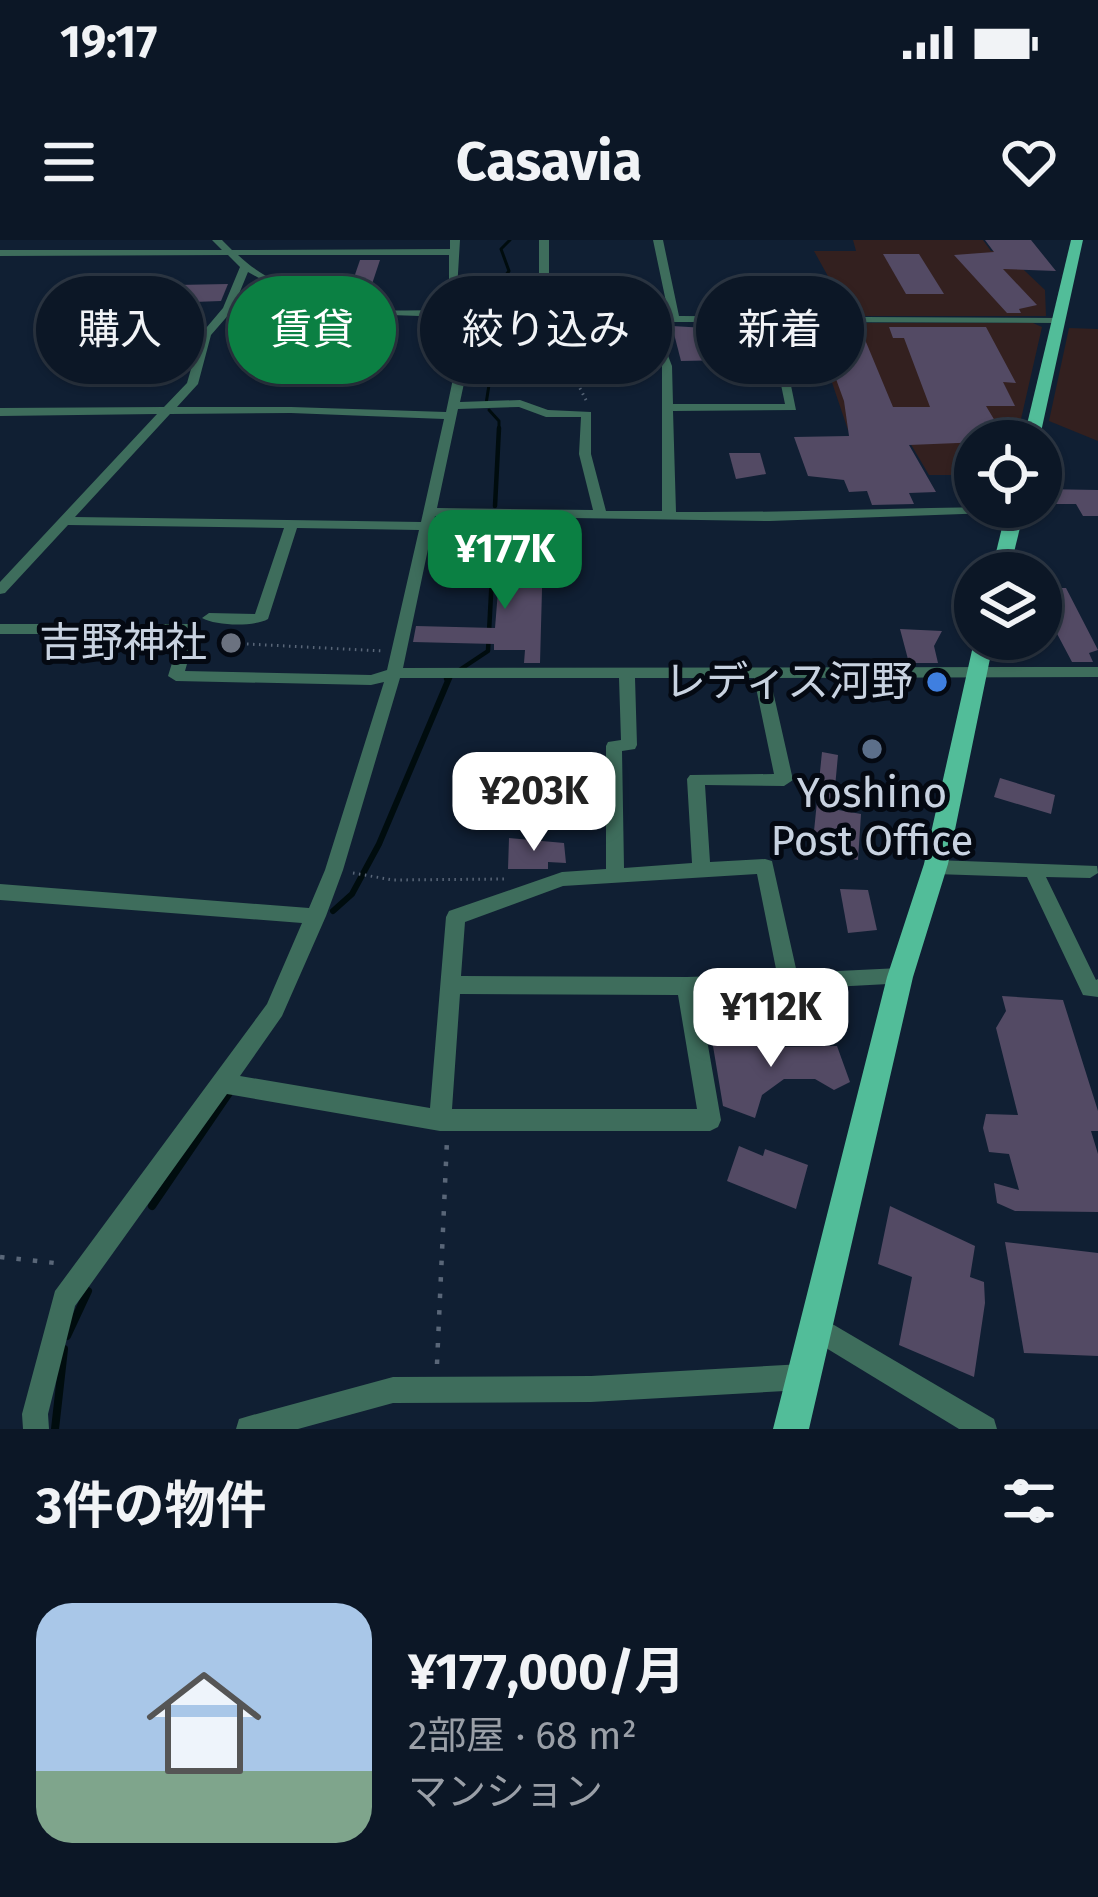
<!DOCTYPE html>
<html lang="ja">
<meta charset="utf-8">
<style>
:root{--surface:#0c1726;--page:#15202e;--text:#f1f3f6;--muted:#9a9fa7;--line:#2c3643;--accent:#0b8043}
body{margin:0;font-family:"Fira Sans","Noto Sans JP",sans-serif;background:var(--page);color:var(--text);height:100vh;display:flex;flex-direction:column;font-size:45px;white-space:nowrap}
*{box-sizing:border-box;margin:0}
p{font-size:39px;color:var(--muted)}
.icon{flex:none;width:66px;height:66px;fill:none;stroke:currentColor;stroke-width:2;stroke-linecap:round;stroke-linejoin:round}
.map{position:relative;height:1189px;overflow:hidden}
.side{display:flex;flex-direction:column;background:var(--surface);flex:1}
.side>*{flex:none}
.banner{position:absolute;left:36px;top:36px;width:1026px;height:108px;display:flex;gap:24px}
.tools{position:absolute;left:954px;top:180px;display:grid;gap:24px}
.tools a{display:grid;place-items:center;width:108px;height:108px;border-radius:50%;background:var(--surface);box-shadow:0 3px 9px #0004,0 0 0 3px var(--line);font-size:60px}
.price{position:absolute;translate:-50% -102px;padding:0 27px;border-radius:24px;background:#fff;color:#222;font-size:39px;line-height:78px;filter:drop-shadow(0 3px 6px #0008)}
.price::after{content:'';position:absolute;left:50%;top:72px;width:36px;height:27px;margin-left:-18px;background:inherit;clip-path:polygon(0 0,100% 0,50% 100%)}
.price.active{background:var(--accent);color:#fff}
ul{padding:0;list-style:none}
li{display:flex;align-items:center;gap:36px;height:300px;padding:0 36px}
li span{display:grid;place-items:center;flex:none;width:336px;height:240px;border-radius:36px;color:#555}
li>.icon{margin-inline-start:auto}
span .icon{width:144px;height:144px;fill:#fffc;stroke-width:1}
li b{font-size:51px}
h2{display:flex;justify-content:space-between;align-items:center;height:144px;padding:0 36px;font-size:51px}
.pill{padding:0 42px;border-radius:54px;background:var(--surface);box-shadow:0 3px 9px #0004,0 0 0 3px var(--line);font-size:42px;line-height:108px}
.pill.active{background:var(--accent);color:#fff}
.status{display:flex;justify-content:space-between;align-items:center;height:84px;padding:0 60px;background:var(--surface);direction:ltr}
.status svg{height:33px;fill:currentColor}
header{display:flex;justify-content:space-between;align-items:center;height:156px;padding:0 36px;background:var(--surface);font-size:54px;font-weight:700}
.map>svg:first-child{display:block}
</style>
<div class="status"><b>19:17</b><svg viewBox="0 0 49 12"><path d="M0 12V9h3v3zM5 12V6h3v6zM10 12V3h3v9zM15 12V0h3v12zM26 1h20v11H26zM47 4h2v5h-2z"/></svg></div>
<header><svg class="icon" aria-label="menu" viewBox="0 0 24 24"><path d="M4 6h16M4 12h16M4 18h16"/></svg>Casavia<svg class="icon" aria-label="heart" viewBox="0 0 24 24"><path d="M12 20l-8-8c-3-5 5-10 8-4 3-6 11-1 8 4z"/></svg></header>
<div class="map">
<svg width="1098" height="1189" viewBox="0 0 1098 1189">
<rect width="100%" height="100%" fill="#101f33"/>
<!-- industrial -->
<g fill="#33201f">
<path d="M853,0h130l8,11h13l41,39 1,26h-196l-36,-65h42z"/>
<path d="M812,83h221l9,4 -26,114h-41v34h-46l-26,-44 -55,-1z"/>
<path d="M1069,88l29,1v112l-49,-20z"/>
</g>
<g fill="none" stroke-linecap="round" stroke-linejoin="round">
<!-- stream-far3 -->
<g stroke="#000c0e" stroke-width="3">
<path d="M500,72l-5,-23 14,-18 -8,-22 9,-9"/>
<path d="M486,164l13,-83"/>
<path d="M489,170l10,11v10"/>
</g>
<!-- stream-far2 -->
<g stroke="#000c0e" stroke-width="4.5">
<path d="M495,266l4,-78"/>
<path d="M446,439l42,-28 7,-132"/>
</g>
<!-- stream-far1 -->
<path stroke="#000c0e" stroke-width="6" d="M333,671l19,-17 27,-50 71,-168"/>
<!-- stream -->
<g stroke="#000c0e" stroke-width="8">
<path d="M152,966l79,-116"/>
<path d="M67,1096l21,-45"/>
<path d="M55,1189l9,-80"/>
</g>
</g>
<!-- building -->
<g fill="#534a64">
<path d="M985,0h46l25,31 -53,-2 34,36 -18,4 2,4h-14l-53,-58 40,-3z"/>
<path d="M883,14h36l25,40h-38z"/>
<path d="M360,20h20l-14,42 -20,-1z"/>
<path d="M228,44l-7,17 -55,2 10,-18z"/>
<path d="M672,86l51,3 7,31 -49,1z"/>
<path d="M817,87l44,3 32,77h37l-26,-69h-11l-4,-11h97l30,56 -13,-1 12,24h-29l21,35 -98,4 27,47 -27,1 5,11 -42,1 -5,-14 -18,1 -5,-12 -36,-4 -14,-39 55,-1 -5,-35z"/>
<path d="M729,213h31l6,21 -30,5z"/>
<path d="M1041,249l57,1v26h-15l-7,-12h-35z"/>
<path d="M543,313l-3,110h-16l1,-13h-31v-6l-81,-2 3,-16 79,2 6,-74z"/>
<path d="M1041,348h25l32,62 -9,3 4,9h-21l-18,-34h-13z"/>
<path d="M900,389l42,2 -8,15 4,17h-29z"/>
<path d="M822,512l16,3 -5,54 28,5 -3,46 -46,-9z"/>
<path d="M1000,538l55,17 -4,19 -57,-17z"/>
<path d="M509,598l55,5 2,20 -18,-1v7h-40z"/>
<path d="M840,649l28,1 9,40 -29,3z"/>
<path d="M1002,756l61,4 35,111v20h-7l7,23v58l-83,-1 -18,-8 -3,-20 25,7 -10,-36 -20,-2 -6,-24 3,-14 32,1 -22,-87 10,-17z"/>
<path d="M769,799l2,8 66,-1 13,36 -16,8 -19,-11h-31l-22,16 -7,23 -32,-12 -11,-66z"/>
<path d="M739,906l24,10 2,-7 43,16 -12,44 -69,-28z"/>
<path d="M890,966l85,40 -5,31 14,5 1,21 -11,74 -75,-32 13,-68 -34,-13z"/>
<path d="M1005,1002l93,11v103l-74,-3z"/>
</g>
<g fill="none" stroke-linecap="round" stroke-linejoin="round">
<!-- path-far1 -->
<g stroke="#596678" stroke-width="3" stroke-dasharray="1.5 4.5" stroke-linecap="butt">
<path d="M565,91l4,36 17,33"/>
<path d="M247,404l136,7"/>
<path d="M353,633l40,7 112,-1"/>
</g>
<!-- path -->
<g stroke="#596678" stroke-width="4.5" stroke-dasharray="4.5 12" stroke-linecap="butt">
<path d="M0,1017l64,7"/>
<path d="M437,1124l10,-224"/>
</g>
<!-- minor -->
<g fill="#3e6d5c" fill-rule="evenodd">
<path d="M212,0h10l10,10 218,-1v-9h10l-3,50 2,21 70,2 10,-40v-33h10v33l-10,40 130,3 -16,-76h10l16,76 384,2v4l-4,1 -281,-1 18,88 -123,1 3,101c115,1 230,-5 344,-5v5l-250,9 -335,-5 -32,152 695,-1v10l-328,1 23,102 -9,6 -79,-1 5,77 55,-3 7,2 25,112 103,-5 7,3 3,6 -3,6 -208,11 22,126 -3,7 -8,4h-270l-213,-37 -152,212 -27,108 1,15h-26l-1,-15 33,-123 212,-287 35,-81 -302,-23v-16l309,24 16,-38 59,-188 -13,3 -195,-4 -8,-5 13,-42h-181v-10h190l7,5 -12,42 186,4 16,-5 32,-140 -122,-2 -29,91c-14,8 -52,7 -66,-1l7,-5 46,1 29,-86 -216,-3 -63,68 -5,1v-12l157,-168 -157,2v-8l164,-1 23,-24 14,-49 22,-26 17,-41 -12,-12 -228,1v-6h222zM238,15h211v55c-29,0 -59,2 -87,-2 -42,-6 -93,-23 -124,-53zM248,32l41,23 72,19 88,3 5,57 -8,38 -155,-5h-114l21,-23 13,-49 20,-23 98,4 5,-3 -5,-3 -95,-4zM460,77l185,5 17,44v145h-56l-15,-57v-42l-43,-2 -28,-10 -60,2 6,-28zM655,82h113l17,82h-112l-1,-38zM519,167l27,10h35l-2,37 14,56 -156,-2 21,-99zM291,173l153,6 -23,103 -346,-5 95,-103zM400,438h219l2,62 -13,2 -2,4v123l-44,3 -113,39 -3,6 -16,191 -190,-32 42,-60 44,-100 17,-46zM635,438h119l20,96 -84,1 -3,4 5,84 -68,5 -2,-117 13,-2 2,-4zM757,634l20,100 -90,3 -226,-1 4,-54 98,-36zM460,754l218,1 19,114h-245z"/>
<path d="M935,620l162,6 1,7 -8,5 -44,-1 50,103 2,-1v18l-15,-2 -56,-118 -92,-3 -7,-2 -2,-5 2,-5z"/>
<path d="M817,1075l177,104 3,10h-38l-151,-92 -4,-9 4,-9z"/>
<path d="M803,1124l9,4 4,9 -4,9 -9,4 -212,12 -198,1 -95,26h-62l3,-10 10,-3 144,-39 198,-1z"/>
</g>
<!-- major -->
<g fill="#52bd99" fill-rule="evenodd">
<path d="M1071,0h12l-44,201h-16z"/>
<path d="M1007,267h18l-16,66h-18z"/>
<path d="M975,397l19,2 -46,225 -35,113 -104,452h-36l114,-452 37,-113z"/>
</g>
</g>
<!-- markers -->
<circle fill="#6b7280" stroke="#040912" stroke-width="4.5" cx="231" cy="403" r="12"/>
<circle fill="#3f7fe0" stroke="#040912" stroke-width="4.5" cx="937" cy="442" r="12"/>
<circle fill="#5c6f8a" stroke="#040912" stroke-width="4.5" cx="872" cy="509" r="12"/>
<g text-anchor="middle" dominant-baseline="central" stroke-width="10" stroke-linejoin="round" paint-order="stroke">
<!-- poi labels -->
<g font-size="42" fill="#c8d2e0" stroke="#040912" text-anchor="end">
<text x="207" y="403">吉野神社</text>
<text x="913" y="442">レディス河野</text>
<text x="872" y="553" text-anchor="middle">Yoshino<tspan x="872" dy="48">Post Office</tspan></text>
</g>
</g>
</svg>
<div class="tools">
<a><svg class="icon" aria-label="locate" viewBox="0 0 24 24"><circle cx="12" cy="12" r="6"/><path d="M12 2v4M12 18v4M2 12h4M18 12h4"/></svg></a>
<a><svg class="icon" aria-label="layers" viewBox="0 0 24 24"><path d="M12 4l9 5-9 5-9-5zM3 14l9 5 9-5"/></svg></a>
</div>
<b class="price active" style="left:505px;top:372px">¥177K</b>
<b class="price" style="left:534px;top:614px">¥203K</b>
<b class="price" style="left:771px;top:830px">¥112K</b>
<div class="banner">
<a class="pill">購入</a>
<a class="pill active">賃貸</a>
<a class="pill">絞り込み</a>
<a class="pill">新着</a>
</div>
</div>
<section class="side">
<h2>3件の物件<svg class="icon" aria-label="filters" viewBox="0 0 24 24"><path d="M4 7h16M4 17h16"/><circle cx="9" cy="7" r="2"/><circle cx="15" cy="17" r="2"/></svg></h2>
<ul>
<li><span style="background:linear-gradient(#a9c7e8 70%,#7fa58c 0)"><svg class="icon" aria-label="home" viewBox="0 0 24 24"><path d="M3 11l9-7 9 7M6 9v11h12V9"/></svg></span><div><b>¥177,000/月</b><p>2部屋 · 68 m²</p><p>マンション</p></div></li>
</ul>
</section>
